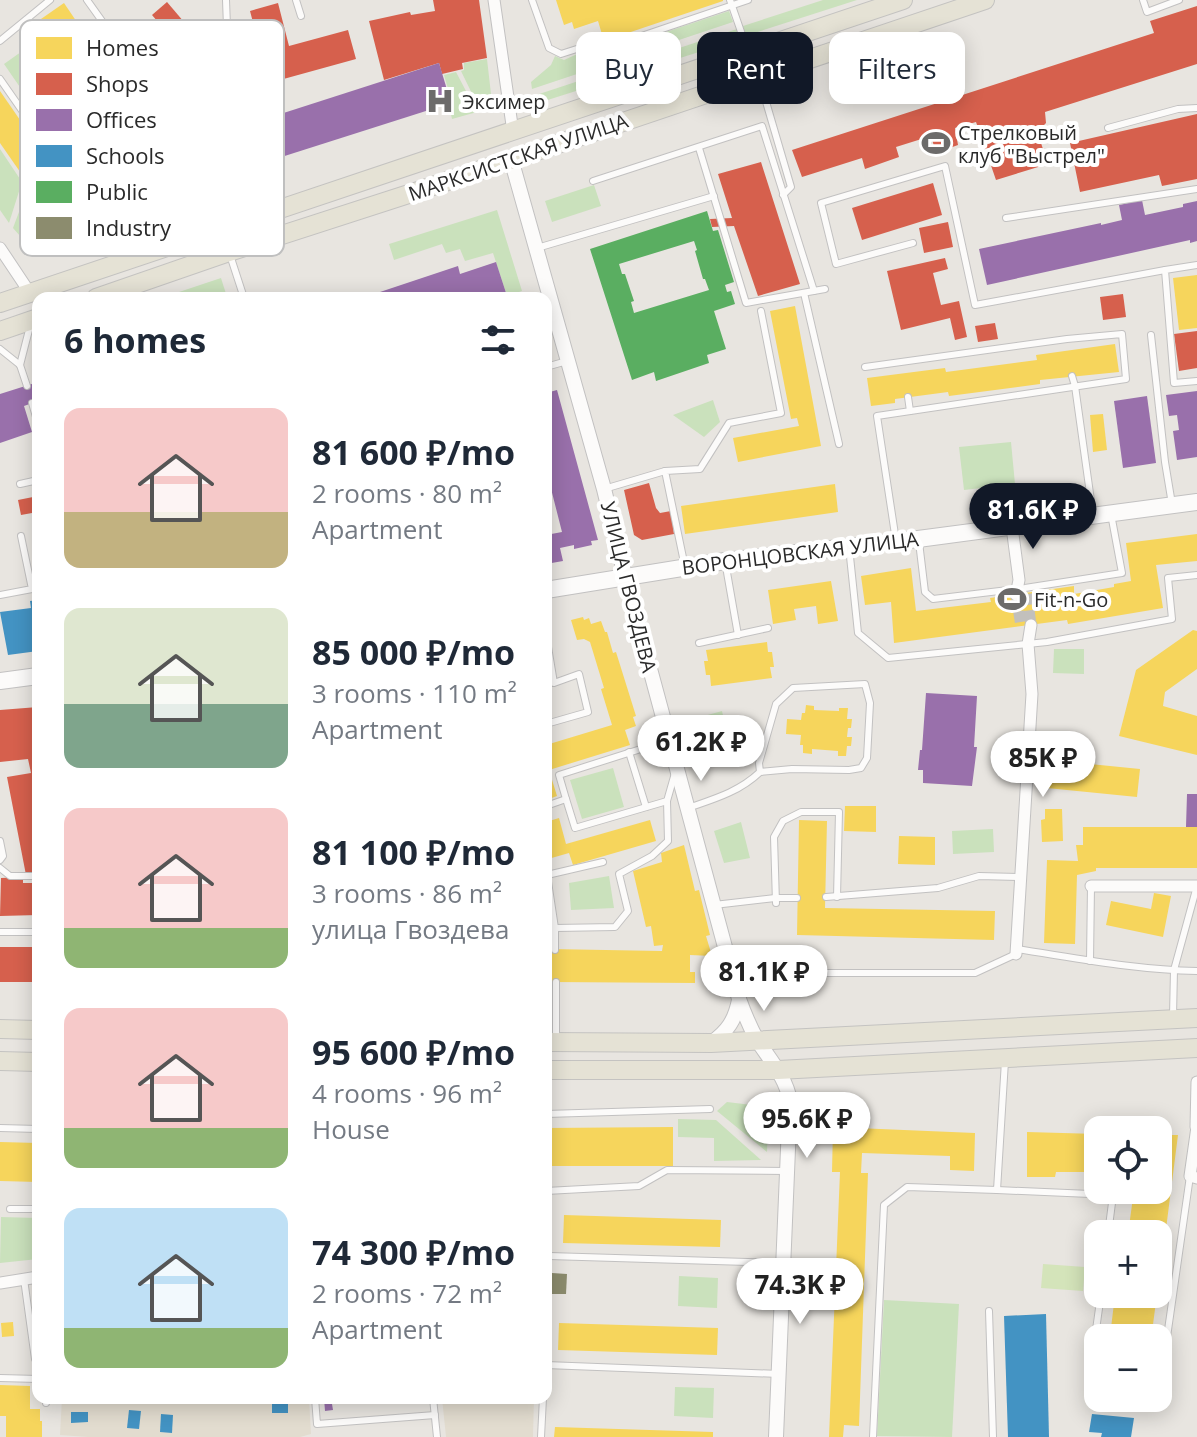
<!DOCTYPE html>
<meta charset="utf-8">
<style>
:root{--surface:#fff;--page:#f2f2f3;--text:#1f2937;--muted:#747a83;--accent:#111827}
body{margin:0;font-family:"Open Sans",sans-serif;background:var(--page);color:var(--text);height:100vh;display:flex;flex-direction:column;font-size:30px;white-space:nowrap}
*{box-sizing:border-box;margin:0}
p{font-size:26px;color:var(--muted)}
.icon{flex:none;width:44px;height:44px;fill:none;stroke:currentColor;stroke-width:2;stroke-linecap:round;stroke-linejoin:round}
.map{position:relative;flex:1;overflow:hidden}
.drawer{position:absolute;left:32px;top:292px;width:520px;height:1112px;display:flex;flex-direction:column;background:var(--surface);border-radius:16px;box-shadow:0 4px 20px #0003}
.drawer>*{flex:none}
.hud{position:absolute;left:576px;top:32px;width:500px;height:72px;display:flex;gap:16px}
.fabs{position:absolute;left:1084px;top:1116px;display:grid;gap:16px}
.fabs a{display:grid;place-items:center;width:88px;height:88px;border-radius:16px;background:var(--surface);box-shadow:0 4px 20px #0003;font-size:40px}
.price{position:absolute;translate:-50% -68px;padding:0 18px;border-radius:28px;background:#fff;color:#222;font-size:26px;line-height:52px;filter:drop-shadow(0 2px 4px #0008)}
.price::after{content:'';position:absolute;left:50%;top:48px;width:24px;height:18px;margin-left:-12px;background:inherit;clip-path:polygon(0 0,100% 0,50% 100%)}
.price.active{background:var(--accent);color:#fff}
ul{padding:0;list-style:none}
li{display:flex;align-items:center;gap:24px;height:200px;padding:0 32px}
li span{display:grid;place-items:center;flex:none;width:224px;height:160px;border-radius:16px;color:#555}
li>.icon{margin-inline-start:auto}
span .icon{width:96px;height:96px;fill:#fffc;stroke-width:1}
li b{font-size:34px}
h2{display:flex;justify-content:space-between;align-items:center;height:96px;padding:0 32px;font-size:34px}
.pill{padding:0 28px;border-radius:16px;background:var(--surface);box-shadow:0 4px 20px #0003;font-size:28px;line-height:72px}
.pill.active{background:var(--accent);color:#fff}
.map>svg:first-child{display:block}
</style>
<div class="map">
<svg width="1197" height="1437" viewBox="0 0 1197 1437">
<rect width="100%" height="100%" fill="#e8e5e0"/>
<!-- education -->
<g fill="#e2dccf">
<path d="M62,1398h247l2,36 -11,3h-212l-28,-2z"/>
<path d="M442,1398h92l-1,39h-87z"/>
</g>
<!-- green -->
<g fill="#cae1bc">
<path d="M823,0h34l-112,36 -2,-10z"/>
<path d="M729,11l4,11 -201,67 -1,-7 20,-17 4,-9 9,4 20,-9 22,1z"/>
<path d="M737,29l3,10 -205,65 -2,-8z"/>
<path d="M35,42l5,7 5,-3 21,29 -3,2 -19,-25 13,19 -33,22 -20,-29z"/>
<path d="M487,59l4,35 -2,11 -9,5 -19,-39 3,-1v-7z"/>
<path d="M456,72l21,40 -25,7 -3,-14 3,-3 -8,-27z"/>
<path d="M163,121l26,73 -161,51 -15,-17 16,-43 26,-19 11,4 10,-7 4,5 22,-15 -3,-5 6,-4 4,-7 10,-5 12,3 19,-12z"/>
<path d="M0,149l22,33 -13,41 -9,-13z"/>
<path d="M594,185l7,21 -49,16 -7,-21z"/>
<path d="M497,210l25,81 -15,5 -14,-43 -28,8 -5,-12 -14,4 -4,-9 -48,16 -5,-16z"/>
<path d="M221,278l6,19 -66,1z"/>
<path d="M713,400l7,22 -16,15 -31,-22z"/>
<path d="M1011,442l4,42 -51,6 -5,-43z"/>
<path d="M1054,649h30v25l-31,-1z"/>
<path d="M722,711l9,39 -36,8 -9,-37z"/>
<path d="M613,768l11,39 -42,12 -12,-39z"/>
<path d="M741,822l9,36 -26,5 -10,-32z"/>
<path d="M993,829l1,23 -41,2 -1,-23z"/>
<path d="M609,876l5,32 -43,2 -2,-27z"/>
<path d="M727,1102l42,5 -2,45 -50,-41z"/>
<path d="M678,1119l38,1 45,40 -47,1v-23l-36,-1z"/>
<path d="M1,1217l37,1v41l-38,4z"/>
<path d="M679,1276l39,2 -1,30 -39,-2z"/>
<path d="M884,1300l75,4 -7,133 -75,-1z"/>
<path d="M675,1387l39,1 -1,30 -39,-2z"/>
</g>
<!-- pitch -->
<path fill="#d4e4ba" d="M1043,1264l42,3 -2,24 -42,-3z"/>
<!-- homes -->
<g fill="#f6d55c">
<path d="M556,0h167v1l-119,40 -6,-20 -24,8 -2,-7 -8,3z"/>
<path d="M64,3l73,108 -22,15 -74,-107z"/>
<path d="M0,91l49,71 -24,17 -25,-36z"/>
<path d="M1197,275v53l-18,2 -6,-52z"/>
<path d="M795,306l26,140 -83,16 -5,-24 66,-12 -2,-8 -6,1 -21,-108z"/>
<path d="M1115,344l4,28 -79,8v4l-91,12 -1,-4 -53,7v4l-24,3 -4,-28 78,-10 1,4 91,-12 -1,-5z"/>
<path d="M1103,414l4,36 -14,2 -3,-37z"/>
<path d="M835,484l3,28 -153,22 -4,-28z"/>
<path d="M1197,534v27l-41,4 7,43 -95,16 -1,-4 -173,23 -3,-41 -26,3 -4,-29 50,-8 5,43 75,-9 -1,-4 84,-12v8l40,-7v-3l17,-3 -5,-38z"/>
<path d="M831,581l7,40 -20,3 -2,-18 -22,3 2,11 -23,4 -5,-34z"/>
<path d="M583,617l1,3 5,-2 2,6 10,-3 4,11h2l6,21 3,-1 20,64 -3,1 3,9 -11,4 5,15 -81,25 8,26 -11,4v-55l66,-20 -11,-36 3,-1 -14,-46 -6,-3 -7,1 -6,-20z"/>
<path d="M1193,630l4,1v38l-32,23 -2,14 34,10v39l-78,-19 17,-66z"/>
<path d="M767,642l1,10h4l2,15h-4l2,11 -61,8 -1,-11h-4l-2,-14h4l-2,-11z"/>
<path d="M806,705l8,1v4l25,1v-3h9l-1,11h5l-1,9h-3l-1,9h5l-1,9h-4l-1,10h-8v-5l-26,-2v5l-9,-1v-8h-3l1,-10 -15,-1 1,-15 14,1 1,-7h3z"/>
<path d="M1050,760l90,9 -3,28 -90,-9z"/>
<path d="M845,806h31v26l-32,-1z"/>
<path d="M1045,809h17l1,32 -21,1 -1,-22 4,-1z"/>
<path d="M559,818l7,26 84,-24 6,21 -83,24 -4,-12 -21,6 -2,-9v-28z"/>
<path d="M799,820l28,1 -2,87 170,3 -1,29 -197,-5z"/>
<path d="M1083,827h114v41h-101v3l-19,4 -2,69 -31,-1 3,-83 31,1 -2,-16h7z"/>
<path d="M899,836l36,1v28l-37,-1z"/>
<path d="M684,845l11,46 4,-1 11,45 -4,1 6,20 -22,-1v17h5v11l-145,-1v-10h-4v-27h3v4l113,2 1,-6 -9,1 -3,-20 -5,1 -13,-56 29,-9 -1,-9z"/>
<path d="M1154,893l17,3 -8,41 -57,-12 5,-24 40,8z"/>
<path d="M673,1127v39h-127v-38z"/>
<path d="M833,1127l142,6 -1,38 -24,-1v-14l-88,-3 -1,20h7l-9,253 -15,-1 -1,12h-14l11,-265h-8z"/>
<path d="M1027,1132l71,2v38h-42l-1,5h-28z"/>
<path d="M1158,1135h20l-18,141h-2v-42h-30l6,-44h24z"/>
<path d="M0,1142l38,1v39l-38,-1z"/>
<path d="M564,1215l157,5 -1,27 -157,-4z"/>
<path d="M1121,1294h36l-5,38 -41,-4 4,-33 6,1z"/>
<path d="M13,1322l1,14 -12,1 -1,-14z"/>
<path d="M559,1323l159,5 -1,27 -159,-5z"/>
<path d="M0,1385l30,1v23h10v12h2v16h-36v-21h-6z"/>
<path d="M555,1427l158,5v5h-159z"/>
</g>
<!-- shops -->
<g fill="#d6604d">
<path d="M433,0h46l8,58 -25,5 1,6 -21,5 -3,-11 -55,17 -15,-59 41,-9 1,3 24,-4z"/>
<path d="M167,2l40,47 -15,13 -40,-47z"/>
<path d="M278,3l11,43 59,-16 8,29 -87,24 -19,-72z"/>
<path d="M1197,6v58l-152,48 1,11 -3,3 -7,2 12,36 -52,16 -20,-58 -21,6 3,17 -22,8 -5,-17 -35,11 3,10 -34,12 -3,-11 -60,19 -10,-27 362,-117 -4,-12z"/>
<path d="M1197,114v65l-35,7 -3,-11 -79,17 -10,-49z"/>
<path d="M761,162l39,122 -42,12 -24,-70 -22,1 -2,-8 22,-1 -14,-44z"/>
<path d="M933,183l9,32 -80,25 -10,-32z"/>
<path d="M948,222l5,25 -29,6 -5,-25z"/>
<path d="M945,258l3,11 -15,4 8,32 18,-4 8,36 -12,3 -5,-22 -49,12 -14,-59z"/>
<path d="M1123,294l3,23 -23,3 -3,-23z"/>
<path d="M995,323l3,16 -20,3 -3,-16z"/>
<path d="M1197,331v37l-18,3 -5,-37z"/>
<path d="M649,483l7,25 4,5 11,-2 3,23 -32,6 -8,-5 -10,-45z"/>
<path d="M38,496v39h-1l-5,-22 -11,2 -3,-15z"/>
<path d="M38,707v165l-12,3 -19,-98 24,-4 -3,-14 -28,3v-52z"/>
<path d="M23,877v6h15v32l-38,1 1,-38z"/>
<rect x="0" y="947" width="38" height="35"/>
</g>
<!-- offices -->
<g fill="#9970ab">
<path d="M439,63l12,40 -242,77 -13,-39z"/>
<path d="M1142,200l3,15 38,-8v-3l14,-3v40l-7,2v-3l-203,45 -8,-36 122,-26v2l21,-5 -3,-15z"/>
<path d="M496,262l11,34 -5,2h-39l-1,-2 -5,2h-95l96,-32 2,8z"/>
<path d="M38,382v19l-14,5 8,26 -32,11v-49z"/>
<path d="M557,390l41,150 -7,1 1,4 -18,4v-4l-14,3 3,13 -17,3v-29l16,-3 -16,-63v-76z"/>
<path d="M1197,391v66l-20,3 -4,-29 6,-1 -2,-15 -8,1 -3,-21z"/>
<path d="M1147,396l9,67 -33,5 -9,-67z"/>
<path d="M926,693l51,3 -3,51h3l-5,39 -49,-3v-13h-5l2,-20h2z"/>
<path d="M1187,794h10v33h-11z"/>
<path d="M324,1398h66v2l-58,4 1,6 -8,1z"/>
</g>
<!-- schools -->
<g fill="#4393c3">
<path d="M38,600v51l-30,4 -8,-43 31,-4 -1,-7z"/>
<path d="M1046,1314l3,123h-41l-4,-121z"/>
<rect x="272" y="1403" width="16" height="10"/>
<path d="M129,1410l12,1 -2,18 -12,-1z"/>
<path d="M71,1412h17v10l-17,1z"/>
<path d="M161,1414l12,1 -1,18 -12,-1z"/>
<path d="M1092,1414l42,4 -3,19h-30l1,-4 -13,-1z"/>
</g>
<!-- public -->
<path fill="#5aae61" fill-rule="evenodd" d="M707,211l6,20 5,-1 16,52 -9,3 2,7 4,-1 4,13 -21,7 12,38 -19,6 2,8 -53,18 -2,-9 -22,8 -42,-131zM694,241l3,9 -2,1 8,28h2l4,11 -75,23 -3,-11 3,-1 -9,-27h-3l-3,-10z"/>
<!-- industry -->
<path fill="#8c8c6e" d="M552,1273l15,1 -1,20h-15z"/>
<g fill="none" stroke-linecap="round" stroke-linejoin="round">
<!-- minor-tunnel -->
<g stroke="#c2c0bc" stroke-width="11" stroke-dasharray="11 5.5" stroke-linecap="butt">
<path d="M1027,594l4,31"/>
<path d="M1016,595l5,31"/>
</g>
<defs>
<g id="service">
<path d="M87,0l77,108 33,88 11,36"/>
<path d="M296,0l5,16"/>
<path d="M532,0l17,48 12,6 22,-7 23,1 142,-48"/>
<path d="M730,0l17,49"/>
<path d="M1143,0l4,12 32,-12"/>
<path d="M0,41l50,-41"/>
<path d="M759,78l32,109 -8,8"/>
<path d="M0,79l60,86c15,0 39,-15 46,-29l-2,-9 -76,-108"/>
<path d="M1108,128l70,-19 19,-1"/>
<path d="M173,135l57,-29 -4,-106"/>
<path d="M106,136l12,-7 11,3 35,-24"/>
<path d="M699,148l47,155 79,-14"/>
<path d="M593,181l169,-55 52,165"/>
<path d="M1006,218l191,-29"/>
<path d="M913,243l-77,21 -15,-61 124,-37 30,139 190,-35"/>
<path d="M537,248l177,-52"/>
<path d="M230,255l14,43"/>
<path d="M1197,265l-32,5 9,113 23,-2"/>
<path d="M804,293l35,151"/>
<path d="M1151,335l14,127 7,42"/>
<path d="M0,349l20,16 7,21"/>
<path d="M20,365l10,-39"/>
<path d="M546,367l21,-6"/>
<path d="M865,367l202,-28 55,-5 4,45 -249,37 19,125"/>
<path d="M1072,376l3,10 18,129"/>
<path d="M908,397l2,14"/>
<path d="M32,403l6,21"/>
<path d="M20,484l18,-4"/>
<path d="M604,489l61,-18"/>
<path d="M919,542l6,50 8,7 92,-11 97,-15 -11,-59"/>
<path d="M849,547l9,86 30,25 159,-16 125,-23 -4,-41 29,-3"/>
<path d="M725,561l13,74"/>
<path d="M685,567l-20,-96 35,-2 29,-46 52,-10 -20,-102"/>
<path d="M0,595l32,-6 -11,-53"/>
<path d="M546,635l8,48 25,-9 9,38 -42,12"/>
<path d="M699,643l69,-15"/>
<path d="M629,752l17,55"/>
<path d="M566,799l9,29 92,-27"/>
<path d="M546,806l20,-7 -7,-24 110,-35"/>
<path d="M688,808c26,-9 51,-16 72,-36l-1,-9 17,-59 17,-16 72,-4 5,19 -3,55 -6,10 -12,2 -57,-1 -32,3"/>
<path d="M0,841l3,15 -3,4"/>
<path d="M0,868l10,8h28"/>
<path d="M826,897l112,-9 41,-12 41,1"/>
<path d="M776,903l-2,-66 9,-16 18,-9h38l-2,85"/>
<path d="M714,905l61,-7h22"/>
<path d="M546,928h9l-8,-53 56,-13"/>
<path d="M0,932h38"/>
<path d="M1016,949c60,9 120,21 181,22"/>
<path d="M555,950v-22l60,-1 13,-16 -9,-37 33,-18 16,-15 -1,-40 8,-28"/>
<path d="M1090,961l1,-75"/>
<path d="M733,976l50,-3h192l41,-19"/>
<path d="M556,982v56"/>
<path d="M1173,1016l1,-46 23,-84"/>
<path d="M546,1114l164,-5"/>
<path d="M0,1128l38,1"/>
<path d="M997,1190l116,5 -5,39"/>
<path d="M546,1191l93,-5 28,-16 120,1"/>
<path d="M10,1209h28"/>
<path d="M549,1256l234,7"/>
<path d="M24,1279l11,80h3"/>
<path d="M1101,1294l-6,43 10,1"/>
<path d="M989,1311l4,126"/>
<path d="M1158,1344h8l24,-168"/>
<path d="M546,1365l233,9"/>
<path d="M0,1378l38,1"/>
<path d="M315,1398l2,26 118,-9"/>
<path d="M433,1398l4,39"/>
<path d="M46,1403v-5"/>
<path d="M541,1437l2,-39"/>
<path d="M873,1437l11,-232 23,-18 90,3 8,-129"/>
</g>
<g id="minor">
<path d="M494,0l19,132"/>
<path d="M0,248l30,45"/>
<path d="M1012,527l7,53 -3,15"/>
<path d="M1091,886h106"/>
<path d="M1016,954l16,-260 -4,-50 3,-19"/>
<path d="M1196,1127l1,-45"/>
<path d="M1197,1127l-7,49 7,2"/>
<path d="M0,1283l38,-6"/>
</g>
<g id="tertiary">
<path d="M511,159l93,330 21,87 114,423c5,14 11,28 18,41 13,20 29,37 33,61l-14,336"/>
<path d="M711,1043c17,-12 24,-23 28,-43"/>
</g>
<g id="secondary">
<path d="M546,590l179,-29 193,-22 279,-37"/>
<path d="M0,681l38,-5"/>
</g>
<g id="primary">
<path d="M96,298l133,-46 189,-61 567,-191"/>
<path d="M0,303l903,-303"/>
<path d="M0,331l38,-13"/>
<path d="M0,1029l38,1"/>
<path d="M546,1042l165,1 486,-25"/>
<path d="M0,1061l38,1"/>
<path d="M546,1070h232l419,-22"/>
</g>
</defs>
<!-- service casing -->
<use href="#service" stroke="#c2c1c1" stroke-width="8"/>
<!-- minor casing -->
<use href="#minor" stroke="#c2c1c1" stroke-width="13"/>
<!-- tertiary casing -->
<use href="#tertiary" stroke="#c2c1c1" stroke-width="16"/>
<!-- secondary casing -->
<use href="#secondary" stroke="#c2c1c1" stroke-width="18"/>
<!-- primary casing -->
<use href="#primary" stroke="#c4c3c1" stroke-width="20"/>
<!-- service -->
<use href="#service" stroke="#fcfbfa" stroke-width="6"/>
<!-- minor -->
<use href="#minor" stroke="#fcfbfa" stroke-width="11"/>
<!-- tertiary -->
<use href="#tertiary" stroke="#fcfbfa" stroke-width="14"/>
<!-- secondary -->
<use href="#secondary" stroke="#fcfbfa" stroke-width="16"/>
<!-- primary -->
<use href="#primary" stroke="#e5e2d5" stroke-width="18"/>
</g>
<!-- icons -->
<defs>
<symbol id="hospital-bare" viewBox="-9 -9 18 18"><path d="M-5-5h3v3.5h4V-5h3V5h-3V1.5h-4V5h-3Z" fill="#6c6b6a" stroke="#fff" stroke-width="2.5" paint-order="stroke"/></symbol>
<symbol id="stadium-bare" viewBox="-9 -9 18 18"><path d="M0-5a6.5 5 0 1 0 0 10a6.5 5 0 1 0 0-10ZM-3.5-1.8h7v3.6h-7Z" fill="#6c6b6a" stroke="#fff" stroke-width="2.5" paint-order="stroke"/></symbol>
</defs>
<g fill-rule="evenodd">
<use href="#hospital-bare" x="420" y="81" width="40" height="40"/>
<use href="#stadium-bare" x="916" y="123" width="40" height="40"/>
<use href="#stadium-bare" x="992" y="579" width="40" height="40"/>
</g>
<g text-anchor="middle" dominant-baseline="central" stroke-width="8" stroke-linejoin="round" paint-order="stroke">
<!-- poi labels -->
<g font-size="20" fill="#2a2a2a" stroke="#fff" text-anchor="start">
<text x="462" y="101">Эксимер</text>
<text x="958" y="132">Стрелковый<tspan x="958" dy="23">клуб "Выстрел"</tspan></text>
<text x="1034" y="599">Fit-n-Go</text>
</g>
<!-- street labels -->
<g font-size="20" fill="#2a2a2a" stroke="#fff">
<text transform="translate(518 157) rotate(-19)">МАРКСИСТСКАЯ УЛИЦА</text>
<text transform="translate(800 553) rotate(-7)">ВОРОНЦОВСКАЯ УЛИЦА</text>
<text transform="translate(629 587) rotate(76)">УЛИЦА ГВОЗДЕВА</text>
</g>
</g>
<!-- legend -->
<rect x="20" y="20" width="264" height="236" rx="12" fill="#fff" stroke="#bfbfbf" stroke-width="2"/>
<rect x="36" y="37" width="36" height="22" fill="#f6d55c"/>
<rect x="36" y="73" width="36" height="22" fill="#d6604d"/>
<rect x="36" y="109" width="36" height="22" fill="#9970ab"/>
<rect x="36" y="145" width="36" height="22" fill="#4393c3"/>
<rect x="36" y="181" width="36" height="22" fill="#5aae61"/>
<rect x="36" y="217" width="36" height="22" fill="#8c8c6e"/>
<g font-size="22" fill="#2a2a2a">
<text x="86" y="56">Homes</text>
<text x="86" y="92">Shops</text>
<text x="86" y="128">Offices</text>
<text x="86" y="164">Schools</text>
<text x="86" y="200">Public</text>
<text x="86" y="236">Industry</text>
</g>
</svg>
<div class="fabs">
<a><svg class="icon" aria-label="locate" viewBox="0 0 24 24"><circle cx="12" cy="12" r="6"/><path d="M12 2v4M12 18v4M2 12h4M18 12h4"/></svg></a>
<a>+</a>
<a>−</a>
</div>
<b class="price active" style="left:1033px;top:551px">81.6K ₽</b>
<b class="price" style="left:701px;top:783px">61.2K ₽</b>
<b class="price" style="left:1043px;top:799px">85K ₽</b>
<b class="price" style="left:764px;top:1013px">81.1K ₽</b>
<b class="price" style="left:807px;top:1160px">95.6K ₽</b>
<b class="price" style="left:800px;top:1326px">74.3K ₽</b>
<div class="hud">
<a class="pill">Buy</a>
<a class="pill active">Rent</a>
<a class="pill">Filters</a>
</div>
<section class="drawer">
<h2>6 homes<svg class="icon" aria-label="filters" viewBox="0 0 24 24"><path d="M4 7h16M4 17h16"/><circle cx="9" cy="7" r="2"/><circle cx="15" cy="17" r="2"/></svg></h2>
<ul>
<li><span style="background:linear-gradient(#f6c9c9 65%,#c2b280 0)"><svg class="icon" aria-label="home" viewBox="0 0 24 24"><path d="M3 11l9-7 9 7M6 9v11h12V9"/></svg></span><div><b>81 600 ₽/mo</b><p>2 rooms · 80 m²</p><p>Apartment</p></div></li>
<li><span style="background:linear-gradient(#dfe7d0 60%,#7fa58c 0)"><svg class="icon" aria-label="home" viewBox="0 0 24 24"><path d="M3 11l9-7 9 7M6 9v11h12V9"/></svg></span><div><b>85 000 ₽/mo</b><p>3 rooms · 110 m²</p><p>Apartment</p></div></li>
<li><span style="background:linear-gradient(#f6c9c9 75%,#8fb573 0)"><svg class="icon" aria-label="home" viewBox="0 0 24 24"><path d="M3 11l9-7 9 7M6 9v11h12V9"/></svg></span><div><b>81 100 ₽/mo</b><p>3 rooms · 86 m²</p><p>улица Гвоздева</p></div></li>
<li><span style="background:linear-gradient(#f6c9c9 75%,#8fb573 0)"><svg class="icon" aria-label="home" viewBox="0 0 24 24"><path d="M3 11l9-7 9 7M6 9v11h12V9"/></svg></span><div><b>95 600 ₽/mo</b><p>4 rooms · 96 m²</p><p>House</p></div></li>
<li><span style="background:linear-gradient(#bfe0f5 75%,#8fb573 0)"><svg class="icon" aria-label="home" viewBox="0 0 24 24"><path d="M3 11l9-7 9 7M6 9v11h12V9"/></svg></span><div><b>74 300 ₽/mo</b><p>2 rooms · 72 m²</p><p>Apartment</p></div></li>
</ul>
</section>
</div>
